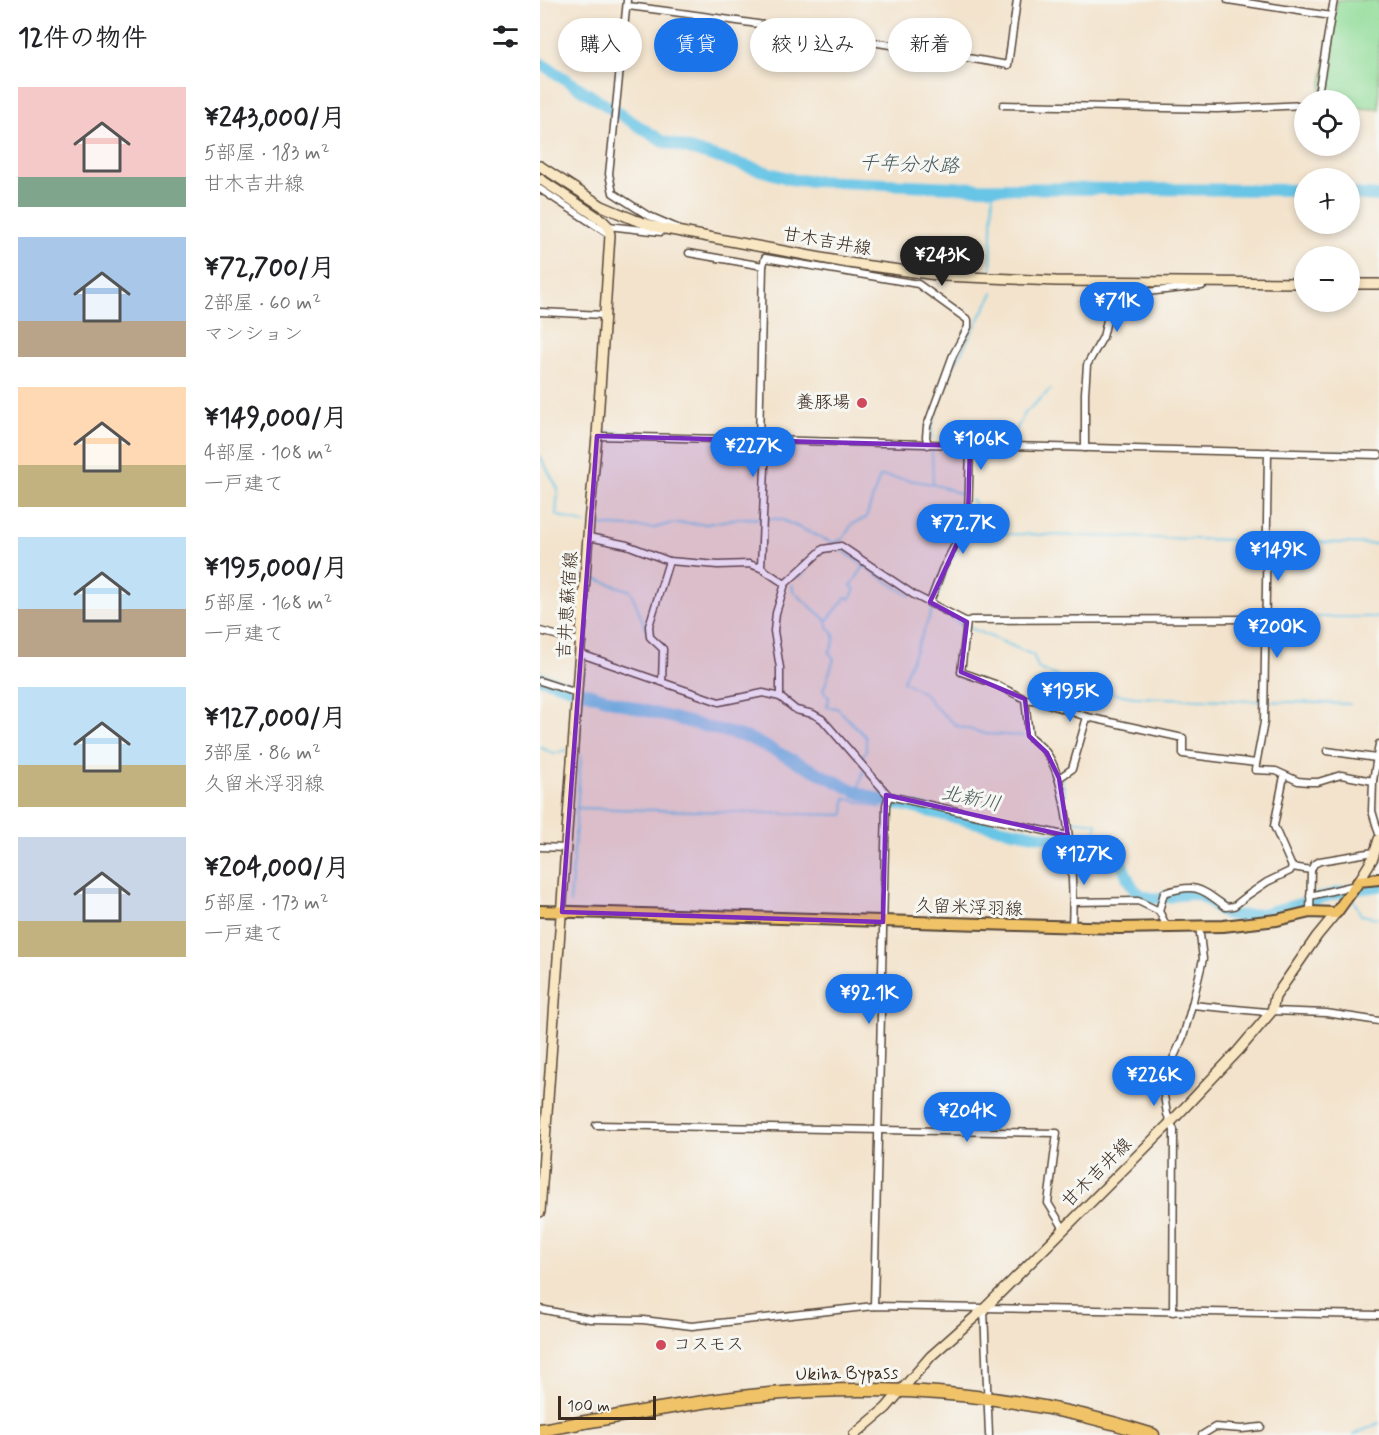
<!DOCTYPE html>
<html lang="ja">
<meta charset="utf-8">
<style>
:root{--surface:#fff;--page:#f6f6f6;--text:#202124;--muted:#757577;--accent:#1a73e8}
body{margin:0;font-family:Mynerve,"Klee One",sans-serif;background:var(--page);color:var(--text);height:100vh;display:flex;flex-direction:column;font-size:22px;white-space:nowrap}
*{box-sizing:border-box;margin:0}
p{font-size:20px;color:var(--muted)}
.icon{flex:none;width:33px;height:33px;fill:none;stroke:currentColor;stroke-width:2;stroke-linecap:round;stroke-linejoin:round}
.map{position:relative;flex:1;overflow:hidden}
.panel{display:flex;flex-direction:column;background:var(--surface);width:540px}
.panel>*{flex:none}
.top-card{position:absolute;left:18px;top:18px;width:570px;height:54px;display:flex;gap:12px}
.fabs{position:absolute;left:754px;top:90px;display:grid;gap:12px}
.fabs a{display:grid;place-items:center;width:66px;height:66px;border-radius:50%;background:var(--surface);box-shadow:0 3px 9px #0003;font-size:30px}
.scale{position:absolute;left:18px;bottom:15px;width:98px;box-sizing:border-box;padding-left:6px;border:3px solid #3b2a1e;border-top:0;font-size:16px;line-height:21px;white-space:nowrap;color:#3b2a1e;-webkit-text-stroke:4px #f6f6f2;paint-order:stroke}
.price{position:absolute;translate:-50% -51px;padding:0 14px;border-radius:21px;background:var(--accent);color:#fff;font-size:20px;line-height:39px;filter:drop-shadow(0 2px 3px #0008)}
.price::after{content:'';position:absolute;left:50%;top:36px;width:18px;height:14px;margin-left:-9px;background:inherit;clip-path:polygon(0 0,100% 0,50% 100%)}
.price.on{background:#222;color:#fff}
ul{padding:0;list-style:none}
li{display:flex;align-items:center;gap:18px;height:150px;padding:0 18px}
li span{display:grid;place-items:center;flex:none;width:168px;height:120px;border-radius:0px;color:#555}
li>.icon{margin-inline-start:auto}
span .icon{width:72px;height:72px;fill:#fffc;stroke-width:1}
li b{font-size:26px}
h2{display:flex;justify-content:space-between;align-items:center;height:72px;padding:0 18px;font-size:26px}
.pill{padding:0 21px;border-radius:27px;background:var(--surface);box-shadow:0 3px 9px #0003;font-size:21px;line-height:54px}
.pill.on{background:var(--accent);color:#fff}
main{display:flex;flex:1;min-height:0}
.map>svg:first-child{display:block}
</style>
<main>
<section class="panel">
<h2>12件の物件<svg class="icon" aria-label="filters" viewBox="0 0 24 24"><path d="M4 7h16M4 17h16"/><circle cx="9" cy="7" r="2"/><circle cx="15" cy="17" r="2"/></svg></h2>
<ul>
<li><span style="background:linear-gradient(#f6c9c9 75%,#7fa58c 0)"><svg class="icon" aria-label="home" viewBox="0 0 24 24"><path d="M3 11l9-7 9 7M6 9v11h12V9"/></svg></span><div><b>¥243,000/月</b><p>5部屋 · 183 m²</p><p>甘木吉井線</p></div></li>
<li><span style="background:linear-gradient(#a9c7e8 70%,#b9a48a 0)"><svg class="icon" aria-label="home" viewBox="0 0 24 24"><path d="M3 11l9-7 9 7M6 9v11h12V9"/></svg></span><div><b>¥72,700/月</b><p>2部屋 · 60 m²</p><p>マンション</p></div></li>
<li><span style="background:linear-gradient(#ffd9b3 65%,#c2b280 0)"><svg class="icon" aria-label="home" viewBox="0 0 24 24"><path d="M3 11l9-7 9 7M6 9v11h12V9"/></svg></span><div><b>¥149,000/月</b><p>4部屋 · 108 m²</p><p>一戸建て</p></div></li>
<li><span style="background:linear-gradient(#bfe0f5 60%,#b9a48a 0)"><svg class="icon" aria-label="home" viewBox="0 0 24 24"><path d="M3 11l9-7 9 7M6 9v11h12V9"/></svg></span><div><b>¥195,000/月</b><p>5部屋 · 168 m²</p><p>一戸建て</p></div></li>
<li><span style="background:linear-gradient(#bfe0f5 65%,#c2b280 0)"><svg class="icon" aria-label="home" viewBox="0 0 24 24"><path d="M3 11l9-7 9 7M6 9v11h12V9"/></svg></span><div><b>¥127,000/月</b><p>3部屋 · 86 m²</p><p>久留米浮羽線</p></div></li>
<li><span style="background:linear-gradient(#c9d6e8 70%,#c2b280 0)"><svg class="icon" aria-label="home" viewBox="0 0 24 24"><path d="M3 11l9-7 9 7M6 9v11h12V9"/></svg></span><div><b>¥204,000/月</b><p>5部屋 · 173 m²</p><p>一戸建て</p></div></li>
</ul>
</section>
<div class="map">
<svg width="839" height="1435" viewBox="0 0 839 1435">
<rect width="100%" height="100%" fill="#f6f6f2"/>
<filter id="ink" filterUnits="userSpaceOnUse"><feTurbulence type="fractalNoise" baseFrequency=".0167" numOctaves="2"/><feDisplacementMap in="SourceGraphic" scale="12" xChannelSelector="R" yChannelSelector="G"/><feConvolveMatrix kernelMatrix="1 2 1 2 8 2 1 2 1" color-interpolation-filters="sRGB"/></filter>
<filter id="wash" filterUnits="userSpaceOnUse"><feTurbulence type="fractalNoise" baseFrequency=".008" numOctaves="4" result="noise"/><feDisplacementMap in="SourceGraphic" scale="24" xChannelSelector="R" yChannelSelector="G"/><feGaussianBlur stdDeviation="1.35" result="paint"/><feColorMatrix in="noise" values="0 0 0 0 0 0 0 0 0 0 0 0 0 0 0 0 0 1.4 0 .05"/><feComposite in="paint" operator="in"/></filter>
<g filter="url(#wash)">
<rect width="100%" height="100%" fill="#f3e3cc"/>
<!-- green -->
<path fill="#92dd9a" stroke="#66845c" stroke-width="1.5" d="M797,0h42v109l-29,-1v-8h-31z"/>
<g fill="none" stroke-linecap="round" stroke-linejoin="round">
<!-- stream -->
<g stroke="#68c5e6" stroke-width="2">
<path d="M451,274l2,-86"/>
<path d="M63,432l45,2"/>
<path d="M392,440v-14l19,-55 42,-78"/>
<path d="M435,442l27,1"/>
<path d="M469,443l16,-30 26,-24"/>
<path d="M392,449l1,34"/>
<path d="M770,450l69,2"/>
<path d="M0,456l18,33 -2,26 30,9"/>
<path d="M431,500l4,2 -1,16 -19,37 -5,6 -14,40 -33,80 22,13 8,11 24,21 29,8 38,2"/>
<path d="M51,525l63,3 19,-5 34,1 32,-6 41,1 53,24 31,23 46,30"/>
<path d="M429,531l2,2 408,11"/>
<path d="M293,543l10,-4 9,-15 14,-6 14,-42c30,4 59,6 86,21"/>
<path d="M23,568l19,7"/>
<path d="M50,577l41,14 17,44"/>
<path d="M259,577l7,-7"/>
<path d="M252,584l1,7 34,30"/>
<path d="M407,615l12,8 74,32 6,14 57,22 39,6 215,7"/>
<path d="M730,617h109"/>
<path d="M416,670l1,-3"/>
<path d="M0,747l14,7 12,-4"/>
<path d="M321,759l5,-9v-13l-29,-29 -10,-1 2,-10 -6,-6 11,-32 -5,-7c7,-10 8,-18 -2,-26v-5l19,-24 4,2 5,-10 -4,-3 13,-20"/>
<path d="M522,779l3,16"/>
<path d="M317,792l7,-22"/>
<path d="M343,801v-1"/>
<path d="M37,808l267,7 1,-17 37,10"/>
<path d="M529,819v1l28,3 -2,11 12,2 -2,13"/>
<path d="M812,897l9,18 18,3"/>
<path d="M30,903l11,-148"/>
<path d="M813,1435l26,-12"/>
</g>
<!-- river -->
<g stroke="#68c5e6" stroke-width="12">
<path d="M0,63l122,78 132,39 182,8 329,2"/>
<path d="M810,194l29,2"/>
<path d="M0,678l95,30 114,30 108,54 20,7 126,30 112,21c9,13 10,30 21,41 18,17 43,-2 63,4 10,4 17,14 26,18 26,11 90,-15 117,-21 12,-3 25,-4 37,-6"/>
</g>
</g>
</g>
<g filter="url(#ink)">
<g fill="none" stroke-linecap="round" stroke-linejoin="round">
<defs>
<g id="street">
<path d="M87,0l-18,174 4,19 34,22 30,13"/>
<path d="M688,0l103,16 3,-16"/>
<path d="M88,6c127,16 254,37 380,59l9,-65"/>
<path d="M777,100l14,-84"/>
<path d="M463,105l214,4 88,-4"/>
<path d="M0,189l70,46"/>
<path d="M68,226l53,6"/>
<path d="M149,253l74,13"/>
<path d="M0,312l64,3"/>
<path d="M57,436l782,19"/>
<path d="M219,441l4,-175 2,-8 153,26 50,36v7l-15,28 -26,71 -1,11 2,8"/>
<path d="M545,448v-55l2,-28 16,-28 9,-38 7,-4 83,-9 2,-2"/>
<path d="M728,452l-4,270 -9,48 21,1 22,10 10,1h10l23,-7 32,6 -1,30 7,23"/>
<path d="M49,537l38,8 42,16 49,4 31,-1 12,4 24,16"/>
<path d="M221,568l5,-127"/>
<path d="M390,602l12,-32 26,-50 2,-74"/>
<path d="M427,622l-6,50 34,12 30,15 4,37c6,6 15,12 19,19 22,34 26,131 24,172"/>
<path d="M0,631l42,11"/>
<path d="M41,654l138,48 44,-9 17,4 16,13 17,4 9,5 67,77 179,40"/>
<path d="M0,681l37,12"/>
<path d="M122,682l1,-33 -13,-12 -1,-11 20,-65"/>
<path d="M240,697v-29l-6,-37 2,-18 9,-29 38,-35 18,-3 73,49 53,27 4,-2 295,-1"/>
<path d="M485,699l14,2 48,16 -15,52 -13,9"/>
<path d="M547,717l96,21v16l73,9"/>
<path d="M787,751l49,7"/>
<path d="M744,776l-10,50 18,41"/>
<path d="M833,781l6,-37"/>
<path d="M0,847l26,1"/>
<path d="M752,867l19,3 3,-6 6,-3 54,-9"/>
<path d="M770,896l46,-11"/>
<path d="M533,902l65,-1 21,10"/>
<path d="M770,912l1,-42"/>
<path d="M627,927l-8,-16 5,-18c33,-10 36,-5 62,14l8,-1 14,-11 19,-13 23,-11 2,-4"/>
<path d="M652,1005l11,-46 -4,-33"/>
<path d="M56,1125l461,8 -9,70 16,26"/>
<path d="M334,1306l12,-501 3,-9"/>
<path d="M0,1309l50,10 53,1 49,6 182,-20 505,9"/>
<path d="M444,1309l5,126"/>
<path d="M633,1312l1,-182 -7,-16 -5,-31 21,-46 9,-32 75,7 5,-1 54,2 53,8"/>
<path d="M662,1435l13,-8 27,2 19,-2"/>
</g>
<g id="secondary">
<path d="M0,166l62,40 33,14 25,8 188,35 96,13 112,5 249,2"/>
<path d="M0,179l62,41 6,6 2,9 -13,201 -8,86 -49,690"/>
<path d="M810,284h29"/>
<path d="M819,881l14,-23 6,-19"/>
<path d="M314,1435l32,-27 45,-52 53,-47 187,-187 67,-71 34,-40 3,-14 42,-61 19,-23"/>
</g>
<path id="primary" d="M0,911l579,17 104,-2 54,-6 33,-8 26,1 23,-32 20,-2"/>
<path id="highway" d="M0,1430c76,-13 153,-29 230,-36 128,-11 260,1 383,41"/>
</defs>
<!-- street casing -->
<use href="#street" stroke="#574638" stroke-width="9"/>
<!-- secondary casing -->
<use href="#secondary" stroke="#574638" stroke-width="12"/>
<!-- primary casing -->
<use href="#primary" stroke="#574638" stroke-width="14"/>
<!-- highway casing -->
<use href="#highway" stroke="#574638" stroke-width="15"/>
<!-- street -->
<use href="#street" stroke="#fff" stroke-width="6"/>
<!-- secondary -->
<use href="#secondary" stroke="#f9e7c3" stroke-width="9"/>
<!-- primary -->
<use href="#primary" stroke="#f0c369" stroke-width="10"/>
<!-- highway -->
<use href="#highway" stroke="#f0c369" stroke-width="12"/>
</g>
</g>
<!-- marked area -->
<path fill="#7b2cbf" fill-opacity="0.2" stroke="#7b2cbf" stroke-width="4.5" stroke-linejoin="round" d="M57,436l373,10 -2,74 -38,82 37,20 -6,50 64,27 4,37 18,17 12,25 9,58 -182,-41 -3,127 -321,-10z"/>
<!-- markers -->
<g fill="#d1495b" stroke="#f6f6f2" stroke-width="2">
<circle cx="322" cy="403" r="6"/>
<circle cx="121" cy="1345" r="6"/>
</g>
<g text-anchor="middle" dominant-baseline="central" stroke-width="6" stroke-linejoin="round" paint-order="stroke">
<!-- street labels -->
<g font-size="18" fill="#3b2a1e" stroke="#f6f6f2">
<text transform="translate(287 242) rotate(10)">甘木吉井線</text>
<text transform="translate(28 605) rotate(-86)">吉井恵蘇宿線</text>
<text transform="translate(429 908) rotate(2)">久留米浮羽線</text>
<text transform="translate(557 1173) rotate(-45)">甘木吉井線</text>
<text transform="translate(307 1374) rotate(-1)">Ukiha Bypass</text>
</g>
<!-- poi labels -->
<g font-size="18" fill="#3b2a1e" stroke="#f6f6f2" text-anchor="end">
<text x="310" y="403">養豚場</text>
<text x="133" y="1345" text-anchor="start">コスモス</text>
</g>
<!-- water labels -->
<g font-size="20" font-style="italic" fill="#48585a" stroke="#f6f6f2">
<text transform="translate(369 165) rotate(2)">千年分水路</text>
<text transform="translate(431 799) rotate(12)">北新川</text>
</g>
</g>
</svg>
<div class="fabs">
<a><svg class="icon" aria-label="locate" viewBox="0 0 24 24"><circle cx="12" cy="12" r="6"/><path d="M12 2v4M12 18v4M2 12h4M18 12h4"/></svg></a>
<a>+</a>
<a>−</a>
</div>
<div class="scale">100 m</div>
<b class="price on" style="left:402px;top:287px">¥243K</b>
<b class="price" style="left:577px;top:333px">¥71K</b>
<b class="price" style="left:441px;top:471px">¥106K</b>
<b class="price" style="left:213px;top:478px">¥227K</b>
<b class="price" style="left:423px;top:555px">¥72.7K</b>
<b class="price" style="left:738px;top:582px">¥149K</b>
<b class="price" style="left:737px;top:659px">¥200K</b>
<b class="price" style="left:530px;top:723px">¥195K</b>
<b class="price" style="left:544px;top:886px">¥127K</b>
<b class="price" style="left:329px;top:1025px">¥92.1K</b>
<b class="price" style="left:614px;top:1107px">¥226K</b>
<b class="price" style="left:427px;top:1143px">¥204K</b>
<div class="top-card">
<a class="pill">購入</a>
<a class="pill on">賃貸</a>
<a class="pill">絞り込み</a>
<a class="pill">新着</a>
</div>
</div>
</main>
